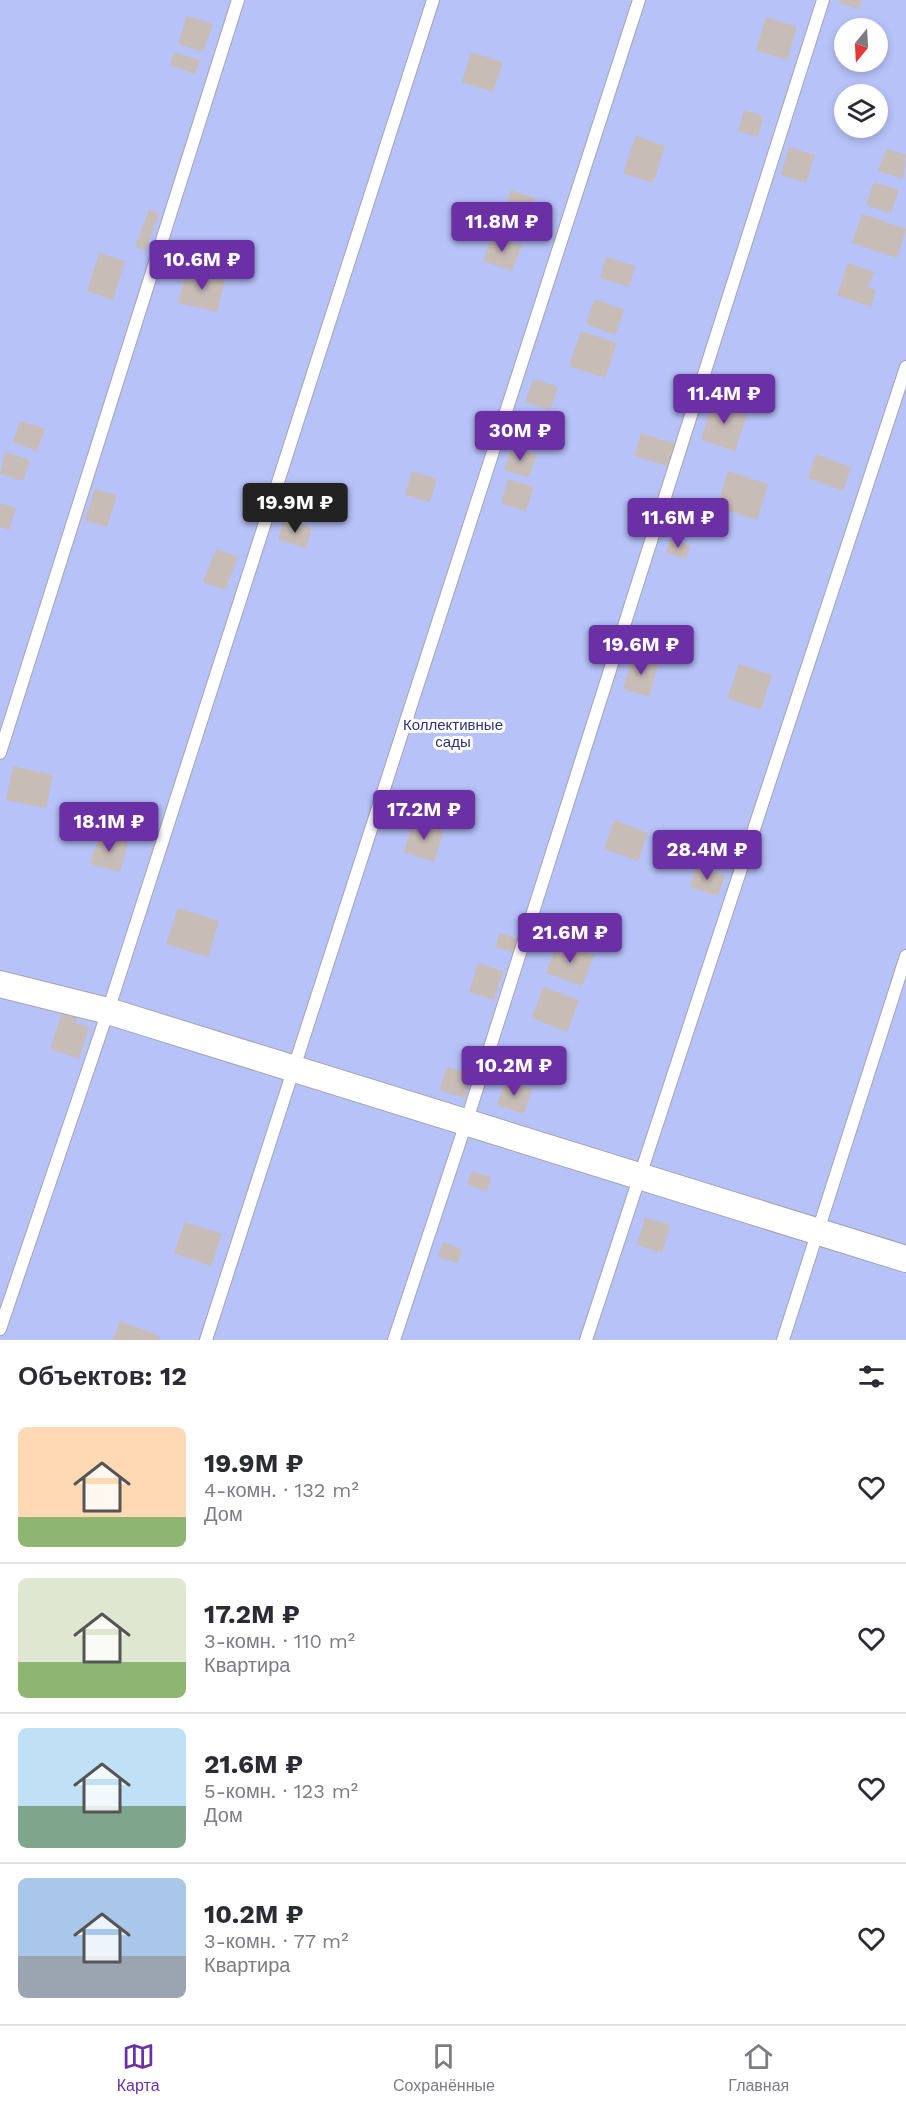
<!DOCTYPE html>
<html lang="ru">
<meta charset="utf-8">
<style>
:root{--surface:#fff;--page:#f7f7f7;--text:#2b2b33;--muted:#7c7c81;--line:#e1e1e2;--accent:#6b30a6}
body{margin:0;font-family:"Work Sans",sans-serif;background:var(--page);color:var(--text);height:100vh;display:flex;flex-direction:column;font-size:22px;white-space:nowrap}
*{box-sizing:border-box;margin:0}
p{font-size:20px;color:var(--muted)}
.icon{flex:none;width:33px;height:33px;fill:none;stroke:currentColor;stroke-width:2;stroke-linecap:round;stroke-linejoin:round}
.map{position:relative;height:1340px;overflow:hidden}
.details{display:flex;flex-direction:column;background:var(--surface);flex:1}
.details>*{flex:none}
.needle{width:39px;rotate:198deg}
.controls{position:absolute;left:834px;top:18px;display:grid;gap:12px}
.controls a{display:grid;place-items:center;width:54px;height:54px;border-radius:50%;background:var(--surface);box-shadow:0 3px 9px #0003;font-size:30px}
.price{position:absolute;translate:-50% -51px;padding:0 14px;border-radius:6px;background:var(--accent);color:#fff;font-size:20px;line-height:39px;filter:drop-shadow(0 2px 3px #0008)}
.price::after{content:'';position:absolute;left:50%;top:36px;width:18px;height:14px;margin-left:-9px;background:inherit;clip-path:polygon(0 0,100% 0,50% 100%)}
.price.active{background:#222;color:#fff}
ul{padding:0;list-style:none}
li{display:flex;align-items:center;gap:18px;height:150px;padding:0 18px}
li+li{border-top:2px solid var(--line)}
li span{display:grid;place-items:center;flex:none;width:168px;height:120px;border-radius:9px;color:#555}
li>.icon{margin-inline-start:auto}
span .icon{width:72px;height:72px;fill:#fffc;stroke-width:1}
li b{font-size:26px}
h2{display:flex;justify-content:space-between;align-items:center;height:72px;padding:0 18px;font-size:26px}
.menu{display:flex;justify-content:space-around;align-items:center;height:84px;border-top:2px solid var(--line);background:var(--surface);font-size:16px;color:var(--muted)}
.menu a{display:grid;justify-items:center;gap:3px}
.menu .active{color:var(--accent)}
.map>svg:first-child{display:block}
</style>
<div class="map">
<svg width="906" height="1340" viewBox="0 0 906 1340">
<rect width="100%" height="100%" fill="#e3e6f1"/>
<!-- green -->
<path fill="#b6c2f8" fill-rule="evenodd" d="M0,0h906v1340h-906zM844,28h34v34h-34zM844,94h34v34h-34z"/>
<!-- building -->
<g fill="#c8bcb7">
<path d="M840,0h22l-3,9 -20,-6z"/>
<path d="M187,16l26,8 -10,28 -25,-8z"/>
<path d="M766,17l31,10 -10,33 -31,-10z"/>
<path d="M174,52l26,8 -5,14 -25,-9z"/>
<path d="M471,52l32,10 -10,30 -31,-10z"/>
<path d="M744,110l19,6 -5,21 -20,-6z"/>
<path d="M636,136l29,10 -12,37 -30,-10z"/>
<path d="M789,147l26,8 -9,28 -25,-8z"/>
<path d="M886,149l20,6 -3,24 -25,-8z"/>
<path d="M874,182l25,8 -8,23 -25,-8z"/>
<path d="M511,190l24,8 -7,23 -25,-9z"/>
<path d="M149,210l10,3 -13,37 -11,-3z"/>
<path d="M862,214l44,15 -9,29 -45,-15z"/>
<path d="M492,235l30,11 -10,25 -29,-10z"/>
<path d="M99,253l26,8 -12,39 -26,-9z"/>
<path d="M606,257l29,9 -6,21 -29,-9z"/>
<path d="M848,263l26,9 -6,15 8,3 -5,17 -34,-12z"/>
<path d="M187,269l38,10 -8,33 -39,-9z"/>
<path d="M595,299l29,11 -9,25 -29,-11z"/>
<path d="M581,331l36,12 -12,35 -36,-12z"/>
<path d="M533,379l25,8 -8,23 -25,-8z"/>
<path d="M714,397l22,7 -3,7 14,4 -12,36 -34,-11z"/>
<path d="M20,421l25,8 -8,22 -24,-9z"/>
<path d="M641,433l34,11 -7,22 -34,-10z"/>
<path d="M512,446l25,8 -8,23 -25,-7z"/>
<path d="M5,452l25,8 -7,21 -23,-7z"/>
<path d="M816,454l35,13 -8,24 -35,-13z"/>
<path d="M412,471l25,8 -7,23 -25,-7z"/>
<path d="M728,471l40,13 -11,36 -40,-13z"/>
<path d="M508,479l26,8 -8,24 -25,-8z"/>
<path d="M95,489l22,6 -10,32 -22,-7z"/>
<path d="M0,503l16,5 -7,22 -9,-3z"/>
<path d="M284,519l28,9 -6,20 -28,-8z"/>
<path d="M670,539l20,6 -4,14 -20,-6z"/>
<path d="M216,549l22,8 -13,33 -22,-8z"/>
<path d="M633,654l26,8 -10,35 -26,-8z"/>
<path d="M739,664l33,11 -11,35 -34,-12z"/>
<path d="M13,766l40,9 -7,33 -40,-8z"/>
<path d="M413,820l31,10 -10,32 -30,-10z"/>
<path d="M614,820l34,13 -10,28 -34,-12z"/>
<path d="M99,834l29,8 -8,30 -30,-8z"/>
<path d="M696,867l29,8 -7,21 -28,-9z"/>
<path d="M178,908l41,13 -11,36 -42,-13z"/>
<path d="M500,933l19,6 -4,14 -20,-6z"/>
<path d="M558,942l36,13 -12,31 -36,-13z"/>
<path d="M478,963l25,8 -9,29 -25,-8z"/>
<path d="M543,987l36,13 -12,32 -35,-14z"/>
<path d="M64,1007l15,5 -4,11 14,4 -10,32 -29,-10z"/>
<path d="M447,1067l25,7 -7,24 -26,-8z"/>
<path d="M505,1080l27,9 -8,25 -27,-9z"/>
<path d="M471,1171l20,6 -4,14 -20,-6z"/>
<path d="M645,1217l25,8 -8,28 -25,-8z"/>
<path d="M185,1222l37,12 -11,32 -37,-13z"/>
<path d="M443,1242l19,7 -4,14 -20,-6z"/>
<path d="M120,1321l40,15 -1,4h-46z"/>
</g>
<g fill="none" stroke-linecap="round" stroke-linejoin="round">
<defs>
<g id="lane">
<path d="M0,753l238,-753"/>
<path d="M0,1329l108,-318 325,-1011"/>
<path d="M206,1340l433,-1340"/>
<path d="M394,1340l72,-217 357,-1123"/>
<path d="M586,1340l320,-973"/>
<path d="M783,1340l123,-384"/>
</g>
<path id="street" d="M0,984l108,27 798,248"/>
</defs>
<!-- lane casing -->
<use href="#lane" stroke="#a3a5af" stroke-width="14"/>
<!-- street casing -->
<use href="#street" stroke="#a3a5af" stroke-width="28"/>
<!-- lane -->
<use href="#lane" stroke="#fff" stroke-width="12"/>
<!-- street -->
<use href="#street" stroke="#fff" stroke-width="26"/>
</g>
<g text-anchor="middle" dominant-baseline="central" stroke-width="6" stroke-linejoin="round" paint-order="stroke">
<!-- park labels -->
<g font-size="15" fill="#2d3478" stroke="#fff">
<text x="453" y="725">Коллективные<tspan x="453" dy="17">сады</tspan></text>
</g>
</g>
</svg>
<div class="controls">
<a><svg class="needle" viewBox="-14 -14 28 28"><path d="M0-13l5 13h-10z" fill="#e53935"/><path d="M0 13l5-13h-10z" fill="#7c7c81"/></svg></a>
<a><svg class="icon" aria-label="layers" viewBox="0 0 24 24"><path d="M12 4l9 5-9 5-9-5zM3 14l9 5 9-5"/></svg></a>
</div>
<b class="price" style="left:502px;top:253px">11.8M ₽</b>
<b class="price" style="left:202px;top:291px">10.6M ₽</b>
<b class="price" style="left:724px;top:425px">11.4M ₽</b>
<b class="price" style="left:520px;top:462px">30M ₽</b>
<b class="price active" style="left:295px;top:534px">19.9M ₽</b>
<b class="price" style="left:678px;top:549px">11.6M ₽</b>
<b class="price" style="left:641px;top:676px">19.6M ₽</b>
<b class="price" style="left:424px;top:841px">17.2M ₽</b>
<b class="price" style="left:109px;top:853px">18.1M ₽</b>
<b class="price" style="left:707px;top:881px">28.4M ₽</b>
<b class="price" style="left:570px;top:964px">21.6M ₽</b>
<b class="price" style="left:514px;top:1097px">10.2M ₽</b>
</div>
<section class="details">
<h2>Объектов: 12<svg class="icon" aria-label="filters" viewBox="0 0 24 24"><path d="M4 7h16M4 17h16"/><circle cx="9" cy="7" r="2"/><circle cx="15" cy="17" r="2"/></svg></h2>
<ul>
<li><span style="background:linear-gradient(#ffd9b3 75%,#8fb573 0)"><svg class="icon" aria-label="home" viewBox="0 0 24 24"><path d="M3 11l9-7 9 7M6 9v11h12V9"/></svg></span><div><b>19.9M ₽</b><p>4-комн. · 132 m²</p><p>Дом</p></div><svg class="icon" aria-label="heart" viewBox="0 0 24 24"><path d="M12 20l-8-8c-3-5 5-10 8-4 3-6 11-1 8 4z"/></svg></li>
<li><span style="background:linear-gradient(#dfe7d0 70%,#8fb573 0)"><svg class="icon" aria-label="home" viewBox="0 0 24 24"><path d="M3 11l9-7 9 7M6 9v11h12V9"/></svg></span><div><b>17.2M ₽</b><p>3-комн. · 110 m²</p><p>Квартира</p></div><svg class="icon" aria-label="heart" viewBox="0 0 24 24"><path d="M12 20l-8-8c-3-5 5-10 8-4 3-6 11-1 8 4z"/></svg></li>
<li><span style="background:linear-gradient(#bfe0f5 65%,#7fa58c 0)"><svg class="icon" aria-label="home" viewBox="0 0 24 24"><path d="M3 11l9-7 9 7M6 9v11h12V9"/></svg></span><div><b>21.6M ₽</b><p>5-комн. · 123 m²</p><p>Дом</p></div><svg class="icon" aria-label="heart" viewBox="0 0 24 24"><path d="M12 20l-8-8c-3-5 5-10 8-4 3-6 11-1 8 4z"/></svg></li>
<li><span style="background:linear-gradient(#a9c7e8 65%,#9aa5b1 0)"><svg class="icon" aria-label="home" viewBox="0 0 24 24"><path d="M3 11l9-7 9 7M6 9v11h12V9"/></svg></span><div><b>10.2M ₽</b><p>3-комн. · 77 m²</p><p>Квартира</p></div><svg class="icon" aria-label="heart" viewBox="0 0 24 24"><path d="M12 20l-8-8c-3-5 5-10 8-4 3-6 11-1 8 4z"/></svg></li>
</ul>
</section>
<nav class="menu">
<a class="active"><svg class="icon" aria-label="map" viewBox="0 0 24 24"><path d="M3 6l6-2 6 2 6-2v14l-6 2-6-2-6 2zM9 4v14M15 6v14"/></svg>Карта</a>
<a><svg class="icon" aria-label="saved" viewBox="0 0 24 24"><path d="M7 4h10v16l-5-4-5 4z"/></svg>Сохранённые</a>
<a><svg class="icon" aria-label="home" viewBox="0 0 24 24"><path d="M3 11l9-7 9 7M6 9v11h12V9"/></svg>Главная</a>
</nav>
